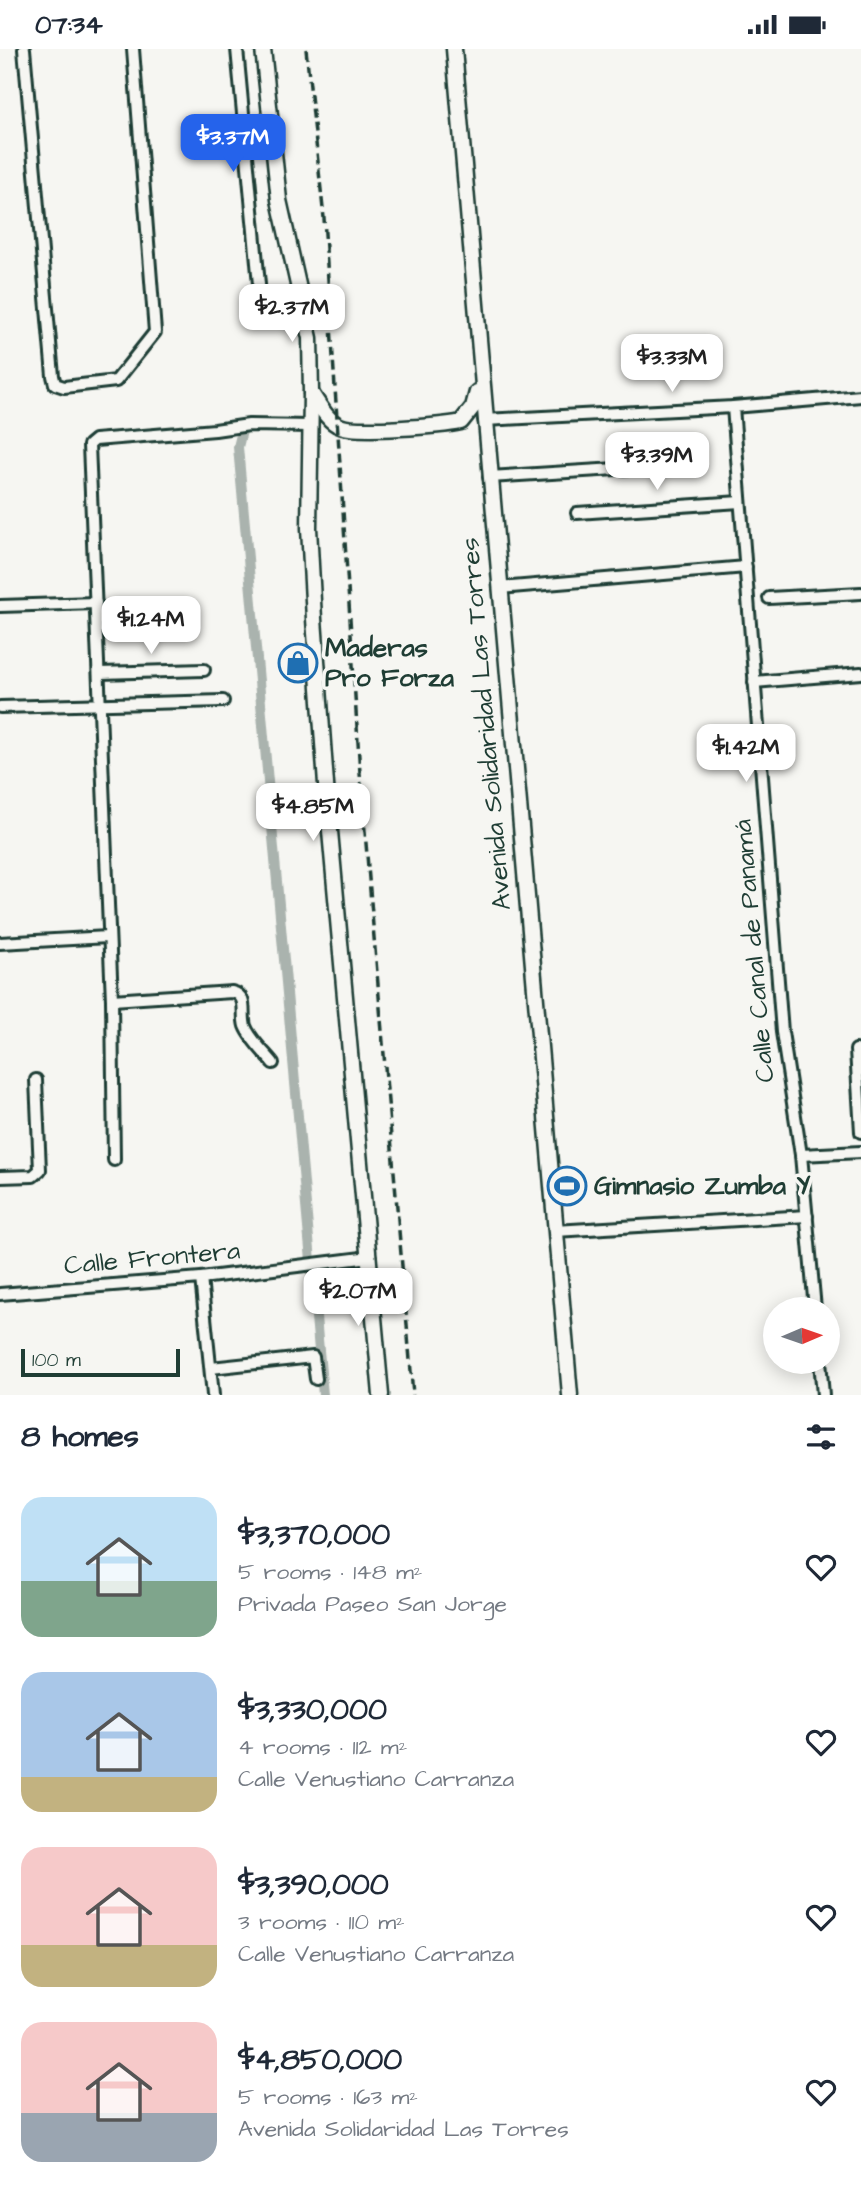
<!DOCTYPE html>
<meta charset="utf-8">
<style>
:root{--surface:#fff;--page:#f6f6f7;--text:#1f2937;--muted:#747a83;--accent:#2563eb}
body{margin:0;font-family:"Architects Daughter",sans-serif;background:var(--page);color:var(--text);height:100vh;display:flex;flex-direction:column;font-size:26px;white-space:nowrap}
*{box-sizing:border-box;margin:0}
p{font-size:23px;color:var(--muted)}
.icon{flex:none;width:38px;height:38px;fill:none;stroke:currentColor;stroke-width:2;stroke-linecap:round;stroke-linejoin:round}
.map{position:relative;height:1346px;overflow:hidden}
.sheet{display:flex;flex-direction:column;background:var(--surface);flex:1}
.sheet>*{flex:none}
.needle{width:46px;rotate:88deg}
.fabs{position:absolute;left:763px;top:1248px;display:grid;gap:14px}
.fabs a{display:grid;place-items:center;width:77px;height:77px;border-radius:50%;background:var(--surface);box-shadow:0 4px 18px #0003;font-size:35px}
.scale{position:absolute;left:21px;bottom:18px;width:159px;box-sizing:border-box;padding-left:7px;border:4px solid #1f3d34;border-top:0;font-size:19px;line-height:24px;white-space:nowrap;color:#1f3d34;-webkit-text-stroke:5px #f6f6f2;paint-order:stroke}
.price{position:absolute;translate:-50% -60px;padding:0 16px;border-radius:14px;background:#fff;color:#222;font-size:23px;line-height:46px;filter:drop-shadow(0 2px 4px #0008)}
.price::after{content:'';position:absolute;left:50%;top:42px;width:21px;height:16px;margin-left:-10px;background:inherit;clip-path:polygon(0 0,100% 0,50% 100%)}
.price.current{background:var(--accent);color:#fff}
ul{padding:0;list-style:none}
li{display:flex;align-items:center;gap:21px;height:175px;padding:0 21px}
li span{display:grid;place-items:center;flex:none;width:196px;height:140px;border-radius:21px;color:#555}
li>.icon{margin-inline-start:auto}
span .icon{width:84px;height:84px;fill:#fffc;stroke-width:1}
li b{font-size:30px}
h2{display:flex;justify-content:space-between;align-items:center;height:84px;padding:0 21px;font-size:30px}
.status{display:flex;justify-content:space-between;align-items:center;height:49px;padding:0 35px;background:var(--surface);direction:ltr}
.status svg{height:19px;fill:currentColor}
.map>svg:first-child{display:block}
</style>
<div class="status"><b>07:34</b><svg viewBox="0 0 49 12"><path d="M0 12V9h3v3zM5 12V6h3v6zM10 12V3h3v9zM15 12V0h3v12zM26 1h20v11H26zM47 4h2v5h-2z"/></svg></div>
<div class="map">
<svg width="861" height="1346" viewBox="0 0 861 1346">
<rect width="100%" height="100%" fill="#f6f6f2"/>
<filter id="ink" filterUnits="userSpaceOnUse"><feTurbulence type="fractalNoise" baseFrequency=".0143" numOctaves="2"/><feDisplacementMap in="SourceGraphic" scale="14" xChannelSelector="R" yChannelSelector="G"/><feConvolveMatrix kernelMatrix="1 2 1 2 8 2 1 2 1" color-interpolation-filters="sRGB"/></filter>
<g filter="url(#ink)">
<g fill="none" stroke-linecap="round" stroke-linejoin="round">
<!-- canal -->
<path stroke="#aab3ae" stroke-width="10" d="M243,378l-5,20 85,948"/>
<defs>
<g id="minor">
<path d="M24,0l29,327 2,8 9,3 52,-6 39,-49 -22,-283"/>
<path d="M237,0l23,246"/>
<path d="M733,358l49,625 19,123 14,154"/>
<path d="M484,371l249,-13 128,-11"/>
<path d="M489,428l143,-9"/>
<path d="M577,464l163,-11"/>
<path d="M499,539l247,-21"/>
<path d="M769,549l92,-5"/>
<path d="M0,557l96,-3"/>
<path d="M100,624l104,-3"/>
<path d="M754,633l107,-9"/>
<path d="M0,658l223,-6"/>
<path d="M0,894l108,-6"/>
<path d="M112,951l120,-8c17,4 9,21 13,34 5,13 19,26 28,37"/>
<path d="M856,1001l5,82"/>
<path d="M801,1106l60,-3"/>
<path d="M114,1111l-2,-160 -23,-555 6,-5 120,-10 34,-5 62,1"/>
<path d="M0,1128l33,-1 7,-6 -4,-90"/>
<path d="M555,1182l252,-15"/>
<path d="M201,1229l12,117"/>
<path d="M0,1245l201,-16 169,-21"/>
<path d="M820,1312l3,34"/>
<path d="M211,1319l102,-11 3,22"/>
</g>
<g id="secondary">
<path d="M263,0l16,151 31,138 1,55 -2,135 5,91 13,179 54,597"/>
<path d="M454,0l116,1346"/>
<path d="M311,344c8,11 16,28 29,33 15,7 103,0 121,-4l12,-15 4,-15"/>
</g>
</defs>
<!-- minor casing -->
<use href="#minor" stroke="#1f3d34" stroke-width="16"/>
<!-- secondary casing -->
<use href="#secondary" stroke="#1f3d34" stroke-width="19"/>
<!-- minor -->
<use href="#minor" stroke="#f6f6f2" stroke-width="10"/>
<!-- secondary -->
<use href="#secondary" stroke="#f6f6f2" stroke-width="14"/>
<!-- rail -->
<path stroke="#1f3d34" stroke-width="3.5" stroke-dasharray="10 5" stroke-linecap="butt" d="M306,0l18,169 36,555 53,622"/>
</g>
</g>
<!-- icons -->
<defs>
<symbol id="shop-ring" viewBox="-11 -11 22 22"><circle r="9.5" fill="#f6f6f2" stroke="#1f6fb2" stroke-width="1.5"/><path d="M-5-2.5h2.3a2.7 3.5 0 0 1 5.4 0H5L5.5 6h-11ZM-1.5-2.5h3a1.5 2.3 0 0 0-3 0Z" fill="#1f6fb2"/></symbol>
<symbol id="stadium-ring" viewBox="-11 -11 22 22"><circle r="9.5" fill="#f6f6f2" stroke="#1f6fb2" stroke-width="1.5"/><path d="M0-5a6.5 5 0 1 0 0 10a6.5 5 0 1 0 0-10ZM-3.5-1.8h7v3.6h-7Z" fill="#1f6fb2"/></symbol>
</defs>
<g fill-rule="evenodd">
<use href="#shop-ring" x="276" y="592" width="44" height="44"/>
<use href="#stadium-ring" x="545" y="1115" width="44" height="44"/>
</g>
<g text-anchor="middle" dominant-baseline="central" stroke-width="7" stroke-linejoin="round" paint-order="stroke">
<!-- poi labels -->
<g font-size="26" font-weight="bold" fill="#1f3d34" stroke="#f6f6f2" text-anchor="start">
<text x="325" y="599">Maderas<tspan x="325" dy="30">Pro Forza</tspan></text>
<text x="594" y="1137">Gimnasio Zumba Y</text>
</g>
<!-- street labels -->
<g font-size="26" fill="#1f3d34" stroke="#f6f6f2">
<text transform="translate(486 675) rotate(-95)">Avenida Solidaridad Las Torres</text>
<text transform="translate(754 902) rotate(-95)">Calle Canal de Panamá</text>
<text transform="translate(152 1209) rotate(-5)">Calle Frontera</text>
</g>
</g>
</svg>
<div class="fabs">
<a><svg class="needle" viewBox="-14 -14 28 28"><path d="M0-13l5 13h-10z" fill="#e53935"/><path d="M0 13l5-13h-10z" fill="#747a83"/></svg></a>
</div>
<div class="scale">100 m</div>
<b class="price current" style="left:233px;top:125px">$3.37M</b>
<b class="price" style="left:292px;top:295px">$2.37M</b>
<b class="price" style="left:672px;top:345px">$3.33M</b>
<b class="price" style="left:657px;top:443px">$3.39M</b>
<b class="price" style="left:151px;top:607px">$1.24M</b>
<b class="price" style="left:746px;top:735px">$1.42M</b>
<b class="price" style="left:313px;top:794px">$4.85M</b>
<b class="price" style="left:358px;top:1279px">$2.07M</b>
</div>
<section class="sheet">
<h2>8 homes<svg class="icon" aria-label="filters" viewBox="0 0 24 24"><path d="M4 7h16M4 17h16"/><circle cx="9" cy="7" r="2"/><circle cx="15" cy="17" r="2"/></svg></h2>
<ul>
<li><span style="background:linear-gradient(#bfe0f5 60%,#7fa58c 0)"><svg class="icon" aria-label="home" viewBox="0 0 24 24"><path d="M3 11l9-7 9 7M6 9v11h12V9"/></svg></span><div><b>$3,370,000</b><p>5 rooms · 148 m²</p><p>Privada Paseo San Jorge</p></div><svg class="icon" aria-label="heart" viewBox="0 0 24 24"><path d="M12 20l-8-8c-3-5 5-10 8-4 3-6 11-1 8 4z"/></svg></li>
<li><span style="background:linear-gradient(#a9c7e8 75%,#c2b280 0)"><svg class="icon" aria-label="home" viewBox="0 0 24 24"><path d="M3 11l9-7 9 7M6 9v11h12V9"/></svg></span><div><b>$3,330,000</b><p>4 rooms · 112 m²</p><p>Calle Venustiano Carranza</p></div><svg class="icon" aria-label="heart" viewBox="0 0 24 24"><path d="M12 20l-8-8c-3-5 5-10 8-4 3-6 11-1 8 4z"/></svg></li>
<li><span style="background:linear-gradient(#f6c9c9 70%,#c2b280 0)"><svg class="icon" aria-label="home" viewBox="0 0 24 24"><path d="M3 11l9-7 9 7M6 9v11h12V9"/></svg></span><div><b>$3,390,000</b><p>3 rooms · 110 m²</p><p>Calle Venustiano Carranza</p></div><svg class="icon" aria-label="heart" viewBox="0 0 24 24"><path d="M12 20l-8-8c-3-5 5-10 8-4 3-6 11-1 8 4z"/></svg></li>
<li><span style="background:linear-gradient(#f6c9c9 65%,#9aa5b1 0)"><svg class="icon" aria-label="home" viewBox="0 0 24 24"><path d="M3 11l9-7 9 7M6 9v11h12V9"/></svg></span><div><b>$4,850,000</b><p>5 rooms · 163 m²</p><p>Avenida Solidaridad Las Torres</p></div><svg class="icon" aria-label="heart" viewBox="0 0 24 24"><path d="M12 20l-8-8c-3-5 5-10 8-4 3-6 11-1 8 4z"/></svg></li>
</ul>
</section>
